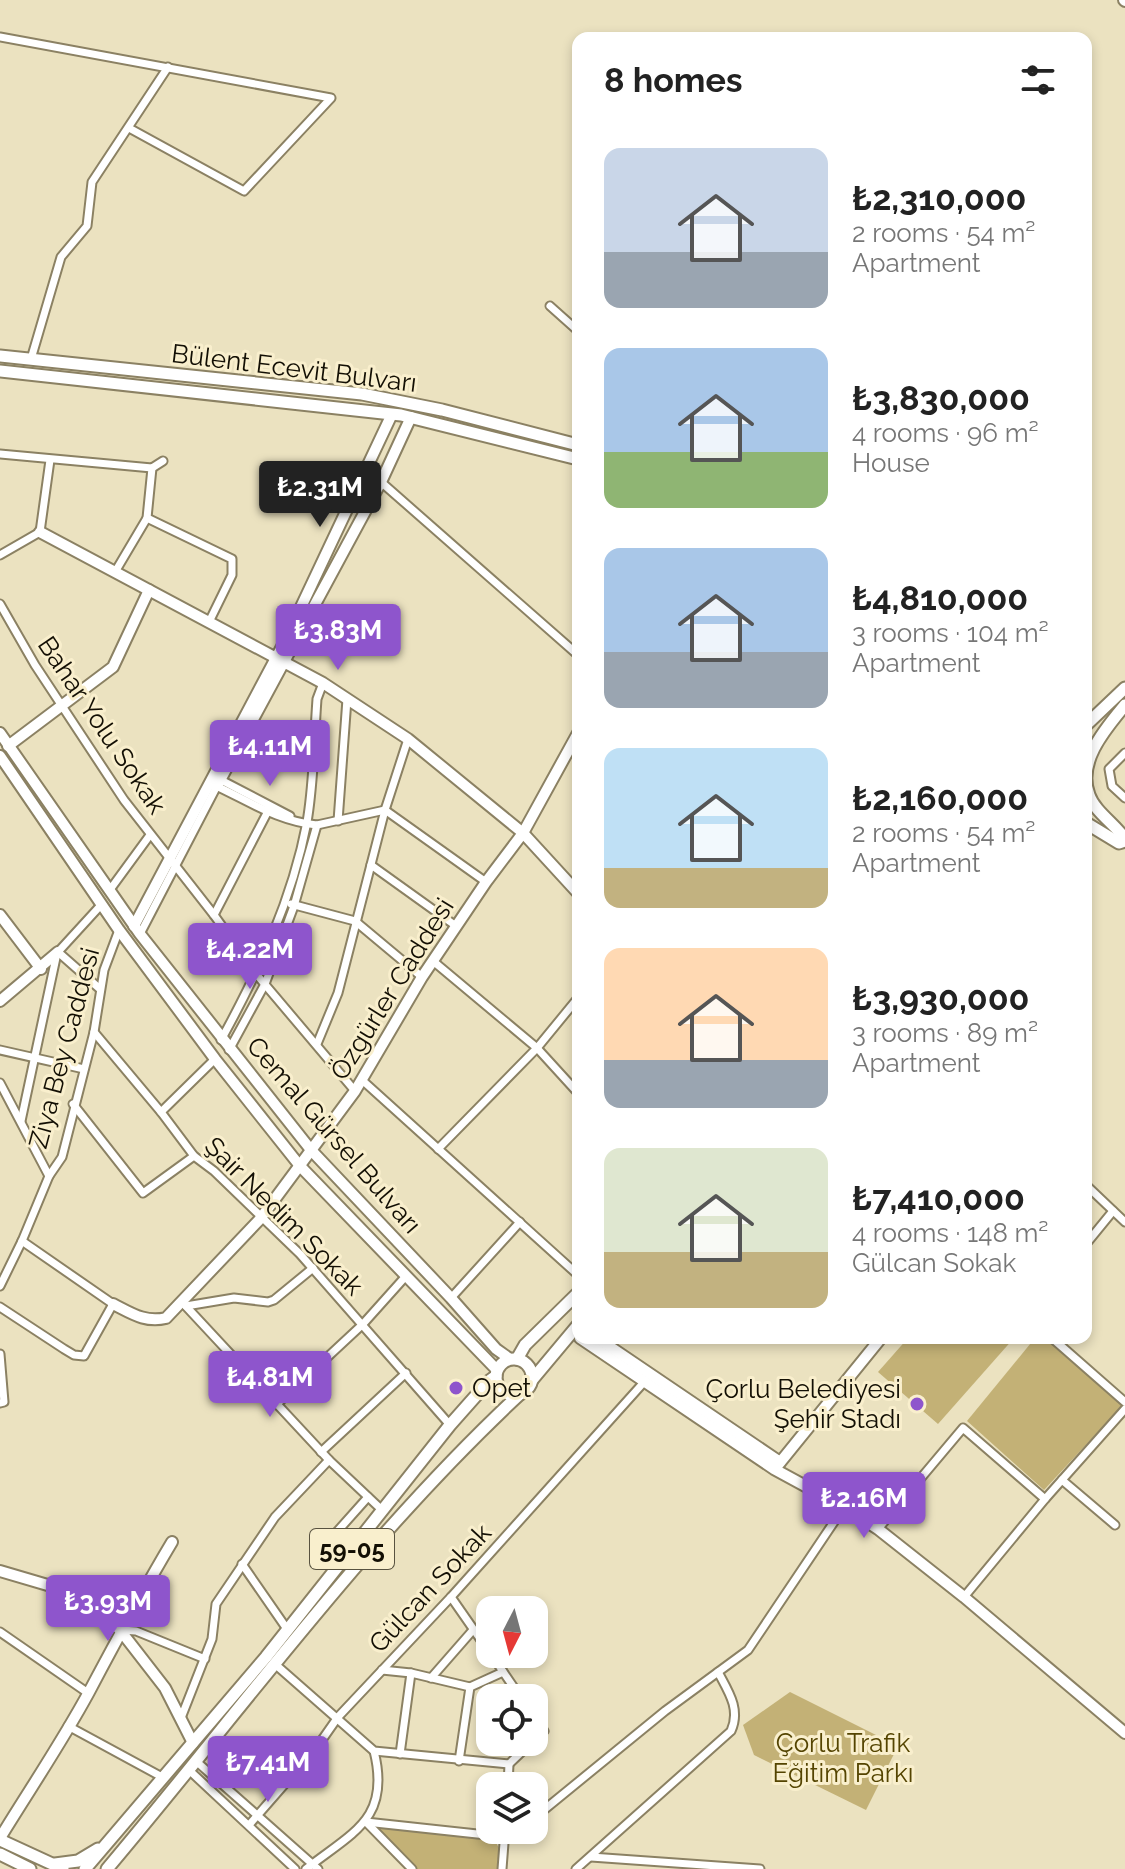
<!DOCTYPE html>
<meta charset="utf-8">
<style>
:root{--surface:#fff;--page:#f2f2f2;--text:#222;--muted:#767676;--accent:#8e55cc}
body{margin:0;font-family:Raleway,sans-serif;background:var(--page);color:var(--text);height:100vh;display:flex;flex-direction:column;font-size:30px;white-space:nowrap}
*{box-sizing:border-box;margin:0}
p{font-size:26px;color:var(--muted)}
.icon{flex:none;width:44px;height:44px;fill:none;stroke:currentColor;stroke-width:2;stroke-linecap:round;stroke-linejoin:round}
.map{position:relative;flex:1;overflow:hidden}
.details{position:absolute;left:572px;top:32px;width:520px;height:1312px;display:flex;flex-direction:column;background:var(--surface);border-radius:16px;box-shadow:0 4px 12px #0003}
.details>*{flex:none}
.needle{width:52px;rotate:186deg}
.buttons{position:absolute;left:476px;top:1596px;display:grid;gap:16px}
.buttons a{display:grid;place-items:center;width:72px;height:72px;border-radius:16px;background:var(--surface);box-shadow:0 4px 12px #0003;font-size:40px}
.price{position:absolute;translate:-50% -68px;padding:0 18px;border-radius:8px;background:var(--accent);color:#fff;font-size:26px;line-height:52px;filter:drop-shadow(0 2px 4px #0008)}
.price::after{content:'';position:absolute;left:50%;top:48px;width:24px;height:18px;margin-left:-12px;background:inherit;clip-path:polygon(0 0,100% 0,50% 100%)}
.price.selected{background:#222;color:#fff}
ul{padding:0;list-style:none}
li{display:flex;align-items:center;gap:24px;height:200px;padding:0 32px}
li span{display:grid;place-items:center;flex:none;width:224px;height:160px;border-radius:16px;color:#555}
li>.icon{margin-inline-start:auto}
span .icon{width:96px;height:96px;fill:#fffc;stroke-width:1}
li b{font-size:34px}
h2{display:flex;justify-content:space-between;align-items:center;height:96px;padding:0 32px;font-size:34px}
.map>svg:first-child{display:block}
</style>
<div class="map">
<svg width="1125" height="1869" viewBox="0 0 1125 1869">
<rect width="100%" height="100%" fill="#ebe2c0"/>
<!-- green -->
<g fill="#c3b176">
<path d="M908,1338h106l-76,86 -60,-52z"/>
<path d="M1035,1338h11l76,68 -78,84 -77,-69z"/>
<path d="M790,1692l108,54 -32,64 -112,-55 -11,-30z"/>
<path d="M377,1828l117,11 5,9 -2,21h-80z"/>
</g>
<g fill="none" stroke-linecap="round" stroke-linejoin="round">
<defs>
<g id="street">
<path d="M0,37l331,61 -87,93 -115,-63"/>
<path d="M550,306l28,25"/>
<path d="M31,359l30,-102 26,-31 5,-44 76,-115"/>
<path d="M0,454l152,14 11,-7"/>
<path d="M381,482l197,173"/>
<path d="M147,518l85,41v16l-23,47"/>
<path d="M0,555l40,-23 10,-72"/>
<path d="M115,572l32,-54 5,-50"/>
<path d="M0,604l35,61 89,135 90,115 43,60 98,116"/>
<path d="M1125,753l-16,16 3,17 13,12"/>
<path d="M219,779l71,37"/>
<path d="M214,785c35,16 63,36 103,40l68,-15"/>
<path d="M385,810l101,72"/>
<path d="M338,821l9,-122"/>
<path d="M371,865l85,61"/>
<path d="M109,891l41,-56"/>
<path d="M291,904l64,17 67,56"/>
<path d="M214,915l53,-102"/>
<path d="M140,934l77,-148"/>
<path d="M433,961l104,87 41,45"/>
<path d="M100,989l-42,-37 43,-47"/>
<path d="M94,1032l67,80 33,44 20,15 86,83 150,171"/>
<path d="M221,1040c38,-69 71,-140 86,-218 7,-40 7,-83 10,-123l6,-16"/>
<path d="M317,1044l21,-51 47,-183 23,-71"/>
<path d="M0,1050l84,19"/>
<path d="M229,1050l36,-66 29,-78 23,-81"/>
<path d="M362,1080l216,195"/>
<path d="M0,1083l49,93 -27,65 -22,45"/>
<path d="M73,1104l70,89 51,-37"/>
<path d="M161,1112l54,-53"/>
<path d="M21,1121l36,-168"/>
<path d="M438,1149l99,-101 41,-50"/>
<path d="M49,1176l13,-19 32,-125 10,-62 15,-40"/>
<path d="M1086,1185l39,37"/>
<path d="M1086,1244l27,-33"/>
<path d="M451,1298l69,-76"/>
<path d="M182,1302l147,158 54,51"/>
<path d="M186,1306l48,-8 34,4 6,-2 39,-32"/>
<path d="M0,1307l64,42 10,6 10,1 29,-52 -91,-63"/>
<path d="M1052,1338l73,64"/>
<path d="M0,1354l4,48 -4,1"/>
<path d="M277,1404l86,-80 43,-48"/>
<path d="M321,1452l85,-79"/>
<path d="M1062,1480l53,45"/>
<path d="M878,1529l85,-101 82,71"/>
<path d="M318,1553l50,-56"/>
<path d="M242,1564l45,65"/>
<path d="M451,1597l39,56"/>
<path d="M964,1597l81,-98 80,-90"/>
<path d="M121,1630l15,1 69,28"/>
<path d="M0,1632l88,61"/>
<path d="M491,1654l30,44"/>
<path d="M276,1665l98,86 135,13 23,-22"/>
<path d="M382,1670l29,3 59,14"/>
<path d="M431,1678l42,-48"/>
<path d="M534,1716l10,15 -10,9"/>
<path d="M181,1718l31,-79 4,-35 59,-87 54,-57"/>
<path d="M68,1726l96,52"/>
<path d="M400,1754l11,-81"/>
<path d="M459,1761l11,-74 33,-15"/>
<path d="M197,1762l121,107"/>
<path d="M190,1771l105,98"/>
<path d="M508,1786l1,-22"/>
<path d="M534,1818l131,-107 83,-61 96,-143"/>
<path d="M366,1822l139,15 11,-7"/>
<path d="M366,1822l46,47"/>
<path d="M249,1825l68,-78 21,-30 113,-120 194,-216"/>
<path d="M591,1857l169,12"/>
<path d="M306,1869c47,-37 85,-50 68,-118"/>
<path d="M502,1869l3,-39"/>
<path d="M576,1869l155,-138c10,-22 -3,-40 -13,-59"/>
</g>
<g id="secondary">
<path d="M1124,0l1,1"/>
<path d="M40,532l283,151 85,56 115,94 55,60"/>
<path d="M0,733l140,201 171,216 140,148 45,51 14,10"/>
<path d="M8,746l105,-79 36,-77"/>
<path d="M0,756l119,174 96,129 85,107 197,204"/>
<path d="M217,786l164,-304 30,-65"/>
<path d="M0,915l41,54"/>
<path d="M134,926l151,-285 107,-227"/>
<path d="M0,1001l58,-49"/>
<path d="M113,1304c18,9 32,19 53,14l94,-99 95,-128 67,-114 64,-95 37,-49 55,-100"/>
<path d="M580,1338l194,131 70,38 34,22 86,68 161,136"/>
<path d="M597,1338l183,124"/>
<path d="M778,1465l103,-127"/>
<path d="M0,1571l51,15 50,26 19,18 45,58 28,55"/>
<path d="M0,1838c30,-49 62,-96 89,-146 27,-51 53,-100 83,-150"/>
</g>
<g id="primary">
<path d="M0,356l362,38 80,16 136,35"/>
<path d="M0,371l401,44 177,44"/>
<path d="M1125,705c-19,23 -49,57 -36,90 6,17 26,29 36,44"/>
<path d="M1086,725l39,-37"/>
<path d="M1086,823l33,20 6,-2"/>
<path d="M517,1359l8,-14 53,-52"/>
<circle cx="514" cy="1377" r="18"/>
<path d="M532,1380l46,-55"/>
<path d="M0,1840l63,29"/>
<path d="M0,1854l30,15"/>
<path d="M55,1864l23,-3 20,-12"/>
<path d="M85,1869l181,-212 184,-232 39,-44 7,-5"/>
<path d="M107,1869c135,-160 260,-333 414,-476"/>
</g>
</defs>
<!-- street casing -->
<use href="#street" stroke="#8b8163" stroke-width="11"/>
<!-- secondary casing -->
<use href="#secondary" stroke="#8b8163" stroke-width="14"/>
<!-- primary casing -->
<use href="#primary" stroke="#8b8163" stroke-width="15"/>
<!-- street -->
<use href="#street" stroke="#fff" stroke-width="7"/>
<!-- secondary -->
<use href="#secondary" stroke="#fff" stroke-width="10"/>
<!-- primary -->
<use href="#primary" stroke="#fff" stroke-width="11"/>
</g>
<!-- markers -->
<g fill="#8e55cc" stroke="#f9efcd" stroke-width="3">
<circle cx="456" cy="1388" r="8"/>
<circle cx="917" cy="1404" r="8"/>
</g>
<g text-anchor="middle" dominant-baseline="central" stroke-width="6" stroke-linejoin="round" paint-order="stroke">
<!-- shield labels -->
<rect fill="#f9efcd" stroke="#585240" stroke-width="2" x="310" y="1529" width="84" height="40" rx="6"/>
<g font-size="24" font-weight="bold" fill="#130f04">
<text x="352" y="1549">59-05</text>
</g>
<!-- street labels -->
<g font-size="26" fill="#130f04" stroke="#f9efcd">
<text transform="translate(294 368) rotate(7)">Bülent Ecevit Bulvarı</text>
<text transform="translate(102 725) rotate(56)">Bahar Yolu Sokak</text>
<text transform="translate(392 989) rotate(-58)">Özgürler Caddesi</text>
<text transform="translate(64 1048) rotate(-75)">Ziya Bey Caddesi</text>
<text transform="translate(334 1135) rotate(49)">Cemal Gürsel Bulvarı</text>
<text transform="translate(284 1216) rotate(45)">Şair Nedim Sokak</text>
<text transform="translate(430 1588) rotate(-47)">Gülcan Sokak</text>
</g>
<!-- poi labels -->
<g font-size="26" fill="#130f04" stroke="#f9efcd" text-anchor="start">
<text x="472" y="1388">Opet</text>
<text x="901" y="1389" text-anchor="end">Çorlu Belediyesi<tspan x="901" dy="30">Şehir Stadı</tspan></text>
</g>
<!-- park labels -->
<g font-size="26" fill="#544401" stroke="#f9efcd">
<text x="843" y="1743">Çorlu Trafik<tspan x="843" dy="30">Eğitim Parkı</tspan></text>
</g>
</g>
</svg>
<div class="buttons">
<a><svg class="needle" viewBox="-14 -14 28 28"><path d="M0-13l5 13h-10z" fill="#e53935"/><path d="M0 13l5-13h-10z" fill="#767676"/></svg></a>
<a><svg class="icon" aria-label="locate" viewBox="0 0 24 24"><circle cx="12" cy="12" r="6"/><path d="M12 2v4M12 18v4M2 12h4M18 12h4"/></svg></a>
<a><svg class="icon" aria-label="layers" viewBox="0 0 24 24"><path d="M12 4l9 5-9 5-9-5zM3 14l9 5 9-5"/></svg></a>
</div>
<b class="price selected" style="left:320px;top:529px">₺2.31M</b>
<b class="price" style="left:338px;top:672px">₺3.83M</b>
<b class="price" style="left:270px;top:788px">₺4.11M</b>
<b class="price" style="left:250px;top:991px">₺4.22M</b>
<b class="price" style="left:270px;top:1419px">₺4.81M</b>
<b class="price" style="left:864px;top:1540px">₺2.16M</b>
<b class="price" style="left:108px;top:1643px">₺3.93M</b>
<b class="price" style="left:268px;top:1804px">₺7.41M</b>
<section class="details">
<h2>8 homes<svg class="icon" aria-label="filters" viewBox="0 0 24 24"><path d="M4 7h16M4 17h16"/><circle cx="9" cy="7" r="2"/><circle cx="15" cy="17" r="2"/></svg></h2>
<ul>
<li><span style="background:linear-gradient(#c9d6e8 65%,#9aa5b1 0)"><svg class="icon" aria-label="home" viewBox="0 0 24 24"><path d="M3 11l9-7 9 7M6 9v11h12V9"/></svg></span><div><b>₺2,310,000</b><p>2 rooms · 54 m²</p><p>Apartment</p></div></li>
<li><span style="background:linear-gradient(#a9c7e8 65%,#8fb573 0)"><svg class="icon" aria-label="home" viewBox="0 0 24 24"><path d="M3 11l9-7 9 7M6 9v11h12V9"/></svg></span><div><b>₺3,830,000</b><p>4 rooms · 96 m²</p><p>House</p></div></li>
<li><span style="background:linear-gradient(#a9c7e8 65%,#9aa5b1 0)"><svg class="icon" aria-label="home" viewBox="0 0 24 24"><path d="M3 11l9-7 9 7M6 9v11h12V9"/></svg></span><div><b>₺4,810,000</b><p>3 rooms · 104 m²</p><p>Apartment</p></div></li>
<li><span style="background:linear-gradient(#bfe0f5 75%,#c2b280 0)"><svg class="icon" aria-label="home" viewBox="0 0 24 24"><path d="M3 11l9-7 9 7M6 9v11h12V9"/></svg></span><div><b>₺2,160,000</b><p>2 rooms · 54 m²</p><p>Apartment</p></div></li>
<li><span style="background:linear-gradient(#ffd9b3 70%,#9aa5b1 0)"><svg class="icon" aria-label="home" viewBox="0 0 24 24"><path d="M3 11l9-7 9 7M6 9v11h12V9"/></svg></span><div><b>₺3,930,000</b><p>3 rooms · 89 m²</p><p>Apartment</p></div></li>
<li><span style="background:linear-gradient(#dfe7d0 65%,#c2b280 0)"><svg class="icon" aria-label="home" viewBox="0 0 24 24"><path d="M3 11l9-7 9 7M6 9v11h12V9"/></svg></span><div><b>₺7,410,000</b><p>4 rooms · 148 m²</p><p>Gülcan Sokak</p></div></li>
</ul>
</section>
</div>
